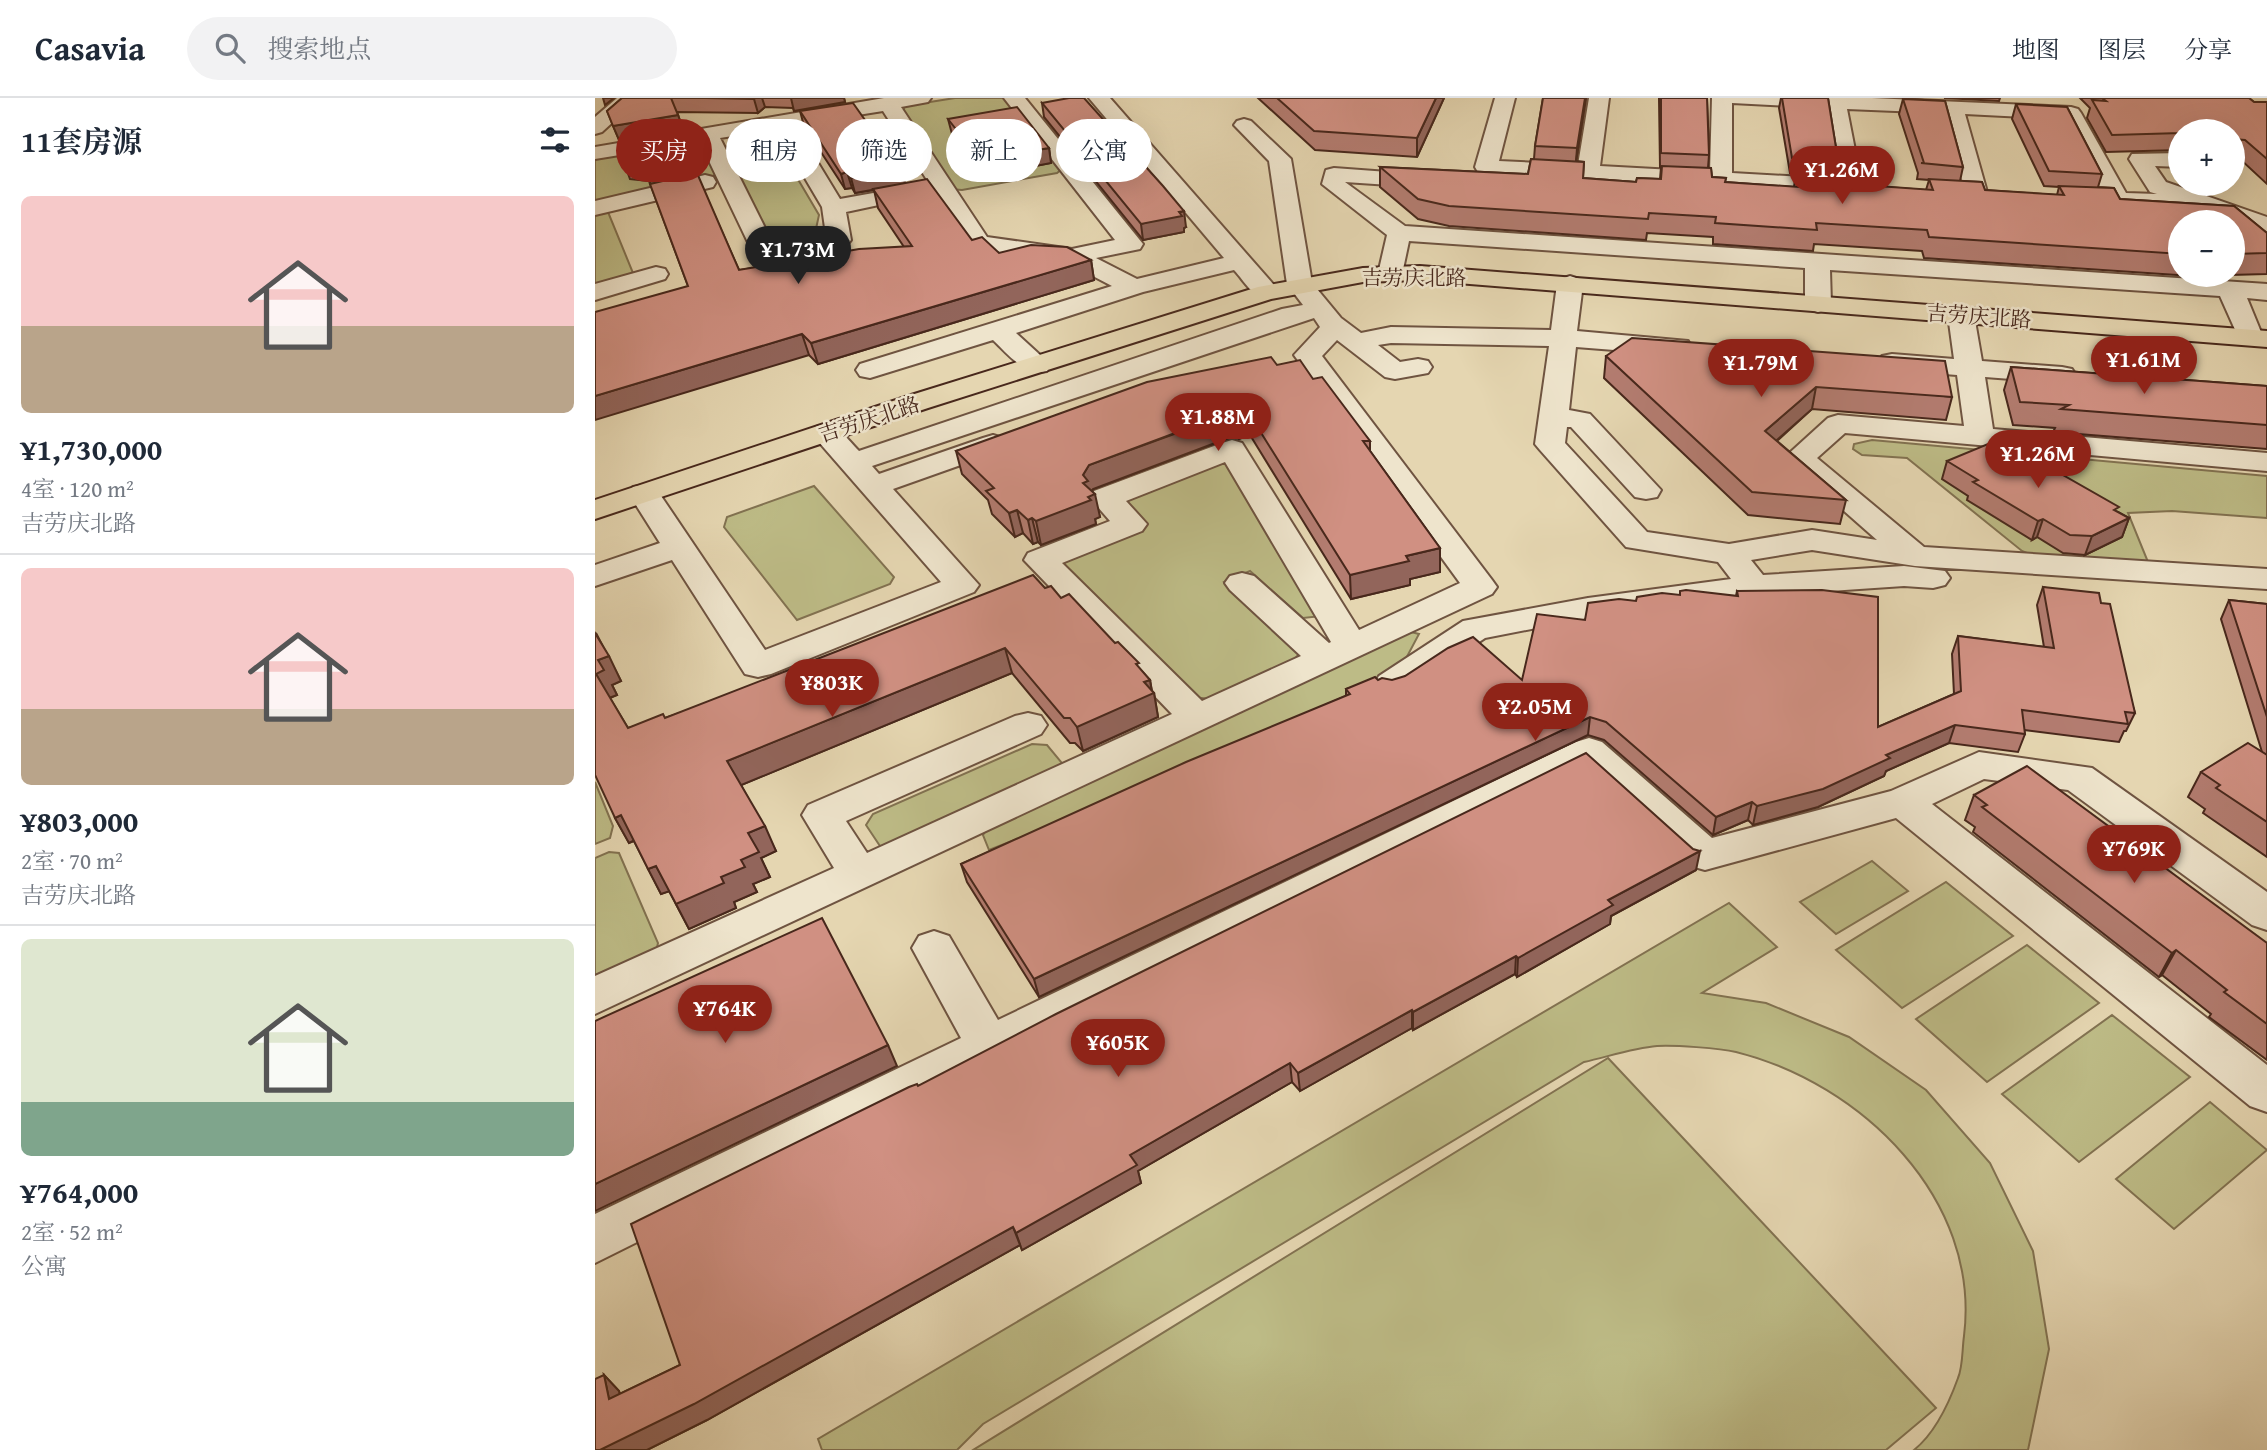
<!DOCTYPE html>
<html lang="zh">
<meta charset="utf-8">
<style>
:root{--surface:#fff;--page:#f2f2f3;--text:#1f2937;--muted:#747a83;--line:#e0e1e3;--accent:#8f2418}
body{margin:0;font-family:"Gentium Book Plus","Noto Serif SC",serif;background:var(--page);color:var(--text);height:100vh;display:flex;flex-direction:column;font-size:26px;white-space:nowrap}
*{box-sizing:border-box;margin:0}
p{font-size:23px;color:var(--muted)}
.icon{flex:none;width:38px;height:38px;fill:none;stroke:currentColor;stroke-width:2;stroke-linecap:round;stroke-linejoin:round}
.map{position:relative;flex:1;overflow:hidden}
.side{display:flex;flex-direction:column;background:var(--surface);width:595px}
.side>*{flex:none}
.top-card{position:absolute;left:21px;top:21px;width:665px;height:63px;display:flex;gap:14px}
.buttons{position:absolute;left:1573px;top:21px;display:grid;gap:14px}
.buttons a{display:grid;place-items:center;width:77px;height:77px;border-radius:50%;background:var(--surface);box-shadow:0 7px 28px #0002;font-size:35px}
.price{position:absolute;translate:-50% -60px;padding:0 16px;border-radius:24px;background:var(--accent);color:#fff;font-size:23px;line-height:46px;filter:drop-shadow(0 2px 4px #0008)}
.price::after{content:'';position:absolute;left:50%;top:42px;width:21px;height:16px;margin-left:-10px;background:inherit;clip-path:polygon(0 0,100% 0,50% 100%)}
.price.current{background:#222;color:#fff}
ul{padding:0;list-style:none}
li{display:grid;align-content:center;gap:14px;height:371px;padding:0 21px}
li+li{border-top:2px solid var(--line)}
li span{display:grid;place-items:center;height:217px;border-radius:10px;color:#555}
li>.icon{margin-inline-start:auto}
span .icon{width:126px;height:126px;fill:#fffc;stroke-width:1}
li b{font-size:30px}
h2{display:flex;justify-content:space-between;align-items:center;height:84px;padding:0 21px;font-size:30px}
.chip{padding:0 24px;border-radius:32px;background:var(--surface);box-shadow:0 7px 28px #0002;font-size:24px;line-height:63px}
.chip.current{background:var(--accent);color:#fff}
header{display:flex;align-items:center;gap:42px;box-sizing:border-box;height:98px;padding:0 35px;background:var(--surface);border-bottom:2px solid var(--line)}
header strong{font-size:33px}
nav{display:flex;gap:38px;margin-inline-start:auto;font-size:24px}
.search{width:490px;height:63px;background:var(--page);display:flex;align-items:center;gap:18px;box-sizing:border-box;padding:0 24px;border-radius:38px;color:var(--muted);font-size:26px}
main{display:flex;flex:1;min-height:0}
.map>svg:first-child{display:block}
</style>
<header>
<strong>Casavia</strong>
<div class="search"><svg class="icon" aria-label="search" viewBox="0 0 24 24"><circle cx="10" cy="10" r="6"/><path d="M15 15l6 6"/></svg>搜索地点</div>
<nav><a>地图</a><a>图层</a><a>分享</a></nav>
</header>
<main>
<section class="side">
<h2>11套房源<svg class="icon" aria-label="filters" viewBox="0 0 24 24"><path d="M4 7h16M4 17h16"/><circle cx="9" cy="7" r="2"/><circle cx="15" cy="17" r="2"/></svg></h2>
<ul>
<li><span style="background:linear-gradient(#f6c9c9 60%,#b9a48a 0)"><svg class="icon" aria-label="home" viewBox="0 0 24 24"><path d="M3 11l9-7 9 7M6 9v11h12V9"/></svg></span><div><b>¥1,730,000</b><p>4室 · 120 m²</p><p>吉劳庆北路</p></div></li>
<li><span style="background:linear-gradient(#f6c9c9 65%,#b9a48a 0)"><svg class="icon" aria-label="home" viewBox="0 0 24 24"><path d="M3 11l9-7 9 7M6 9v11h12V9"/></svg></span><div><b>¥803,000</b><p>2室 · 70 m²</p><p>吉劳庆北路</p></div></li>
<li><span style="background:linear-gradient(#dfe7d0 75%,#7fa58c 0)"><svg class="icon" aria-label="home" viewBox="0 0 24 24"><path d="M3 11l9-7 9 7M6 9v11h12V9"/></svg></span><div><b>¥764,000</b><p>2室 · 52 m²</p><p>公寓</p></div></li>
</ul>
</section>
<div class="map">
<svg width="1672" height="1352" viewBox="0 0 1672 1352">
<rect width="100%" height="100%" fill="#e5d6b1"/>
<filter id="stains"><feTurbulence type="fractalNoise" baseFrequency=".00286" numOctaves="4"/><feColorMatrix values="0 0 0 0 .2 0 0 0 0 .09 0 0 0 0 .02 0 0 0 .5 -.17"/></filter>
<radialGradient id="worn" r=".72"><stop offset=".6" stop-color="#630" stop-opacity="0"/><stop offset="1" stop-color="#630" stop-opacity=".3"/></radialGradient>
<!-- green -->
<g fill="#bdbb86" stroke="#827251" stroke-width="2">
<path d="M360,0h54l53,71 -5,4 -95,17 -12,-1 -47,-78 2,-5z"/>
<path d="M170,39l11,5 43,73 -5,23 -33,7 -12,-2 -45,-95 10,-5z"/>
<path d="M91,44h15l15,32 -9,6 -112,23v-45z"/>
<path d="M0,113l13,1 25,61 -8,7 -30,8z"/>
<path d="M1277,342l395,36v42l-95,-7 -44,2 20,49 -111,-5 -15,-6 -115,-93 -45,-3 -9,-6 1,-5z"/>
<path d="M631,363l96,155 -19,2 -53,-47 -26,11 76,71 -9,10 -80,36 -19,-2 -129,-130 3,-9 78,-31 -26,-24z"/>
<path d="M219,388l80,91 -4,7 -93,36 -73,-93 3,-10z"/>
<path d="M812,533l12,3 -17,32 -77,51 -336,133 -6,-15 5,-8z"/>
<path d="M437,646l15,1 19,23 -173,79 -13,-1 -14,-21 7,-11z"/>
<path d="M0,684l18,44 -3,12 -15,6z"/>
<path d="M14,754l10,1 39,90 -3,13 -60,28v-126z"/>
<path d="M1277,763l36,30 -72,43 -36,-32z"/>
<path d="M1351,784l67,54 -111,72 -66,-58z"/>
<path d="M1134,805l48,44 -75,46 64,10 83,34 77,53 64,73 43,88 16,98 -21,101h-114c20,-16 35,-47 44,-72 5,-12 4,-28 6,-42 17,-137 -103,-253 -228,-284 -17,-4 -62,-7 -79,-6 -24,2 -50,11 -73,16l-601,362 -26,26h-135l-4,-11z"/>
<path d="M1432,847l72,58 -112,79 -71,-63z"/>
<path d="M1517,917l78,62 -111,85 -77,-68z"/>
<path d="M1013,960l328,350 -50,42h-913z"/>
<path d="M1615,1004l57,48 -93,79 -58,-50z"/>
</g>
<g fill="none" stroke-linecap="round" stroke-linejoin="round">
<defs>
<g id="minor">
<path d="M22,0h22l-37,34 -7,2v-17z"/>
<path d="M289,0h47l-3,4 -27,5 86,130 85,12 43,-9 -111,-142h21l118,146 -3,5 -44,9 41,21 87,-21 -135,-160h21l170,194 -4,5c-21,6 -29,-13 -42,-27l-91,22 -127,41 35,32 -4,6c-23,5 -39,-17 -54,-31l-123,38 -10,-2 -4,-6 4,-6 252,-78 -46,-24 -96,-14 -35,-55 -89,19 5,28 -4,5 -81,17 -9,-2 -3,-5 -54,-113 -105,17v-12zM288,13l46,72 -89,16 -45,-74zM181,31l46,78 4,28 -52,11 -54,-108z"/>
<path d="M900,0h20l-16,63 79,4 11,-67h20l-9,68 110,6 2,-74h160l199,9 7,2 3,4 45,80 31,1 -7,-2 -21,-33 3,-5 49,-1v14l-26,-1 11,16 101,35v15l-63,-21 -96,-7 -44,-85 -99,-5 22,78 -3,5h-16l-3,-5 -21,-79 -97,-4 15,77 -3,5 -13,2 -368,-21 -3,-5zM1137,5l95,5 12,71 -107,-6z"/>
<path d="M649,21l7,2 40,38 21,124 29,35 20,15 30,-6 160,3 6,-46 4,-5 9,-3 9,3 4,5 -6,47 111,10 3,6 -3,6 -10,2 -102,-8 -7,63 21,4 71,76 -4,7 -11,2 -11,-2 -64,-70h-4l-2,16 82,89 82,12 83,-14 65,10 -93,-82 44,-40 10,-3 126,11 -7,-51 -65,-5 -10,-2 -4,-6 4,-6 10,-2 62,5 -6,-44 4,-6 9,-2 9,2 4,6 8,46 80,6 10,2 4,6 -4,6 -10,2 -77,-6 8,52 274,24v18l-422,-38 -28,25 107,89 343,22v20l-352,-23 -103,-16 -61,10 12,15 141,-9 41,5 5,7 -5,7 -12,3 -29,-2 -150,10 -166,22 -103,20 -80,54 -13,4 -13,-4 -5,-8 5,-8 84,-55 125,-23 143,-19 -13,-17 -92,-15 -86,-97 -5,-6 14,-98 -158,-3 -13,2 22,17 18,-3 10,2 4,6 -4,6 -33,6 -10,-2 -48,-37 -15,16 170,224 5,7 -5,7 -897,420v-38l239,-108 -32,-53 6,-10 207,-89 13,-3 13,3 6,9 -6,9 -195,87 21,32 305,-139 -148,-154 4,-7 82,-32 -20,-23 4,-7 128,-48 10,-3 10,3 117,187 101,-47 -166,-228 26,-28 -6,-9 -442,148 7,8 104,-36 10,-3 10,3 5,6 -5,6 -110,39 86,96 -5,7 -203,82 -13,3 -13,-3 -73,-114 -77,26v-21l65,-22 -31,-49 4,-7 11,-2 11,2 110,163 176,-68 -130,-149 5,-6c21,-6 29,10 43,24l423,-142 21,-4 -16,-21 -18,-123 -35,-36 3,-4zM630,364l106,180 -2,1 -75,-67 -12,-3 -12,3 -5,7 5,7 71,66 -99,45 -140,-138 80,-32 5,-7 -21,-23z"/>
<path d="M739,70l108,8 3,5 -3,5 -8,2 -89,-6 60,44 862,58v16l-20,-2 16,39 -4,6 -9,2 -9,-2 -21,-47 -390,-26 1,34 -4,5 -9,3 -9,-3 -4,-5v-36l-396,-27 -7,33 -3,5 -9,2 -9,-2 -3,-5 9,-39 -65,-51 4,-14z"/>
<path d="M110,77l8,2 3,5 -3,5 -118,28v-14z"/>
<path d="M61,169l9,2 3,5 -3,5 -70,21v-16z"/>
<path d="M994,640l13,4 110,96 179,-47 88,-39 113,16 175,124v38l-15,-5 -184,-135 -84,-11 -52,25 335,261v47l-17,-6 -354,-288 -191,52 -14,-4 -106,-97 -990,494v-49l366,-176 -49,-90 7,-12 15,-5 15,5 49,84 578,-278z"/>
</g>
<path id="major" d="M825,168l847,65v16l-847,-67 -57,2 -92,17 -343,109 -333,111v-19l313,-104 350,-109 105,-19z"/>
</defs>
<!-- minor casing -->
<use href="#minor" stroke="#6f5441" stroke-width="4"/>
<!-- major casing -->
<use href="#major" stroke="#48281c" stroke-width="4"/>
<!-- minor -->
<use href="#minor" fill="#eee4cc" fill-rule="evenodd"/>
<!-- major -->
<use href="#major" fill="#e5d6b1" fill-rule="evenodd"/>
</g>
<!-- wall -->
<g fill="#b37c70" stroke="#48281c" stroke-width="2" fill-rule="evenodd">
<path d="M27,0h222l1,4 -51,9 -1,-3 -28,-1 -7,6 -81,-1 6,17 -64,11 -12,-29z"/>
<path d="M663,0h186l-27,59 -102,-7z"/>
<path d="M948,0h43l-10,63 8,1 -1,16 53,4 1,-4 23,1 1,-12h-1l-1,-69h48l2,57 -1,13h3l1,9 14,1 -1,4 69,5 2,-14h-6l-11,-65 2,-10h47l10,62 -3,14 11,1 3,9 77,6 3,-10 -12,-1 1,-6 -19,-59 4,-15 42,2 18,66 -3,14 22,1 3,8 72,5 2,-8 -15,-1 -32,-67 4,-15 51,3 35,67 -4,13 16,1 6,11 114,7 33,27v41l-75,2 -268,-18 -2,-7 -108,-7 -1,7 -100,-7v-7l-66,-4 -1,7 -197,-14 -31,-7 -38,-32v-20l148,7 3,-15h3l1,-13zM1586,124h52v53h-52z"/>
<path d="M1349,0h56l-1,3z"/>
<path d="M1485,0h169l5,4h13v82l-28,-26h-6v-27h-52v19l-75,2 -19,-34 3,-10z"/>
<path d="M447,5l144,124 -2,1v4l-41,8 -99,-123z"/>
<path d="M205,13l72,19 1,2 28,36 4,15 67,57 27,13 92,7 3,20 -276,84 -9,-9 -121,-69 -39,-105 -19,-2 -4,-11 72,-2 -4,1 2,6 43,97 165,-23 -26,-39 -4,-18 -19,3 -3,-5 -7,1 -41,-63z"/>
<path d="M353,21l101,29 2,15 -68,13 -31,-42z"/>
<path d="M1011,258l346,41 -6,23 -134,-11 -35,32 69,59 -6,24 -92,-9 -144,-137z"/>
<path d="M682,267l36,14 57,62v10l70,97v24l-30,7v6l-59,14 -101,-164 -11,4 -8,-2 -10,4 -128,48 -1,2 8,26 -5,2 1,5 -55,21 -3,-3 -5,2 -10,-11 -8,4 -23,-23 -4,-14 -26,-26 -6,-23z"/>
<path d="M1416,269l256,19v63l-214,-17 2,-4 -42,-3 -9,-35z"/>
<path d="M1352,363l171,51 11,6 -7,19 -37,18 -22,-2 -26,-16 -5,3 -65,-40 1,-4 -26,-17z"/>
<path d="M1448,489l58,16 34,110 -9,18h-2l-5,11 -95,-12 1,4 -7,18 -69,-9 -63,28 -2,5 -66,31 -65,18 -5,-5 -35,15 -109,-95 -16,-5 -549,262 -72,-115 -6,-18 385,-168v-7l32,-9h144l63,-60 51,-19 43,-6 57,1 1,-5 141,136 76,-33 -2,-40 6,-18 86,11 -7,-42z"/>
<path d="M450,490l16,10 79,71 10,11 2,11 2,2 4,24 -75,34 -8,-8h-5l-58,-70 -271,112 35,66 -15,7 9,19 -17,7 4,8 -23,10 2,6 -47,21 -20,-38 -8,3 -27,-53 -5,2 -14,-25 -19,-185 25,48 -9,4 5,10 -7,3 18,30 37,-10z"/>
<path d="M1634,502l38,4v253l-64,-44 2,-4 -17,-12 13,-25 61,-20 -41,-133z"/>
<path d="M1379,697l293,148v117l-58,-43 2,-3 -49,-39 -3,2 -186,-145 2,-5 -10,-7z"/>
<path d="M1101,772l-85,46 -1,8 -93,53 -2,-3 -102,56 -1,-2 -112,63 -8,-9 -154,89 3,12 -119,67 -2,-5 -313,175 -60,30h-52l9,-75 15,16 1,3 60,-29 238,-279z"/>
</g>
<!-- shaded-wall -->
<g fill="#92655b" stroke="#48281c" stroke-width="2">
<path d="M8,0h11l-9,7z"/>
<path d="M160,0h7l3,9 -7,6 -4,-14z"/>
<path d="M196,0h53l1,4 -51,9z"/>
<path d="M841,0h8l-27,59v-19z"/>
<path d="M990,0h1l-10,64 1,-14z"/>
<path d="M83,17l5,14 -64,11 -6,-14z"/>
<path d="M454,50l2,15 -68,13 -3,-16z"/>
<path d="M100,57l3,11 -4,1 2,8 -45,10 -4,-10 42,-19z"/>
<path d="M306,70l4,16 -50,9 -4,-15z"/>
<path d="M252,74l5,16 -7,1 -4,-15z"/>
<path d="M589,113l2,16 -2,1v4l-41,8 -2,-16z"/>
<path d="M496,162l3,20 -276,84 -7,-21z"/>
<path d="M207,236l7,21 -214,65v-24z"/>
<path d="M1221,289l-4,22 -51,45 4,-23z"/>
<path d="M653,314l2,23 -11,4 -3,-23z"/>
<path d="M634,316l2,23 -138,52 -3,4 5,1 5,23 -5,2 1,5 -55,21 -5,-24 47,-46 6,-10z"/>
<path d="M422,412l6,23 -8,4 -6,-24z"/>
<path d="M437,420l6,24 -5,2 -5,-24z"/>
<path d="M1534,420l-7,19 -37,18 7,-19z"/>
<path d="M1448,421l-6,18 -5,3 6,-19z"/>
<path d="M845,450v24l-30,7v6l-59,14 -1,-24 56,-19z"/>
<path d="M410,550l7,25 -273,113 -12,-25z"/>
<path d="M14,558l12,25 -9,4 5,10 -8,3 -13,-24 2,-14z"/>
<path d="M555,582l2,13h2l4,24 -75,34 -6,-24 67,-45z"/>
<path d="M995,619l-2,18 -549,262 -5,-18z"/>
<path d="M1360,627l-6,18 -63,28 -2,5 -66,31 -65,18 4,-19 129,-51z"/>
<path d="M1157,704l-4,18 -35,15 3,-18z"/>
<path d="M26,717l14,25 -6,3 -14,-25z"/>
<path d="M170,728l11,25 -15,7 9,19 -17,7 4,8 -23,10 2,6 -47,21 -13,-25 45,-27 20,-17 7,-27z"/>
<path d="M1105,753l-4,19 -85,46 -1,8 -93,53 1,-19 90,-58z"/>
<path d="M61,768l14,25 -9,3 -13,-25z"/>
<path d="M1581,852l-14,25 -3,2 13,-24z"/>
<path d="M921,858l-1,18 -102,56v-18z"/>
<path d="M817,912v18l-112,63 -2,-18z"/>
<path d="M293,947l9,21 -302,145v-27z"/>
<path d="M695,965l2,19 -154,89 3,12 -119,67 -6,-17 114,-78z"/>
<path d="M418,1129l7,18 -313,175 -60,30h-47z"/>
<path d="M9,1277l15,16 5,24 -15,-16z"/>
</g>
<!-- building -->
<g fill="#d09082" stroke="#48281c" stroke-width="2">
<path d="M27,0h49l7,17 -65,11 -6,-15z"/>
<path d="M110,0h50l-1,1z"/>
<path d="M474,0h15l79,88 21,25 -5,1 3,4 -41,8 -99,-121z"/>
<path d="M682,0h159l-19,40 -103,-7z"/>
<path d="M948,0h42l-8,50 -42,-2z"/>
<path d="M1066,0h46l2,57 -48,-2z"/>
<path d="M1187,0h46l10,62 -46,-2z"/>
<path d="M1507,0h147l5,4h13v57l-22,-19 -12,-1v-8h-52v2l-69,2 -20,-35 14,1z"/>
<path d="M1308,1l42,2 18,66 -42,-4h3z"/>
<path d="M258,5l19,27 -5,3 7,-1 27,36 -50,10 -4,-6 -6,2 -41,-63z"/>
<path d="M1421,6l51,3 35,67 -53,-3z"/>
<path d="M422,9l32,41 -69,12 -32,-41z"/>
<path d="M92,38l8,19 -6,1 4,8 -46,11 -2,-4 -19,-3 -6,-21z"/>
<path d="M936,61l53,3 -1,16 53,4 1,-4 24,1 1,-13 49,2 1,9 14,1 -1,4 74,5 -3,-15 50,3 3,9 84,6 -4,-11 53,3 3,8 79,5 -5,-9 55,2 6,11 114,7 33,27v20l-34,1v-32h-52v32l-252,-17 -2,-7 -111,-7 1,7 -102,-7 1,-6 -67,-4 -1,6 -199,-13 -31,-7 -38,-32 148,7z"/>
<path d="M102,75l42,97 120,-21 53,-3 -39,-57 54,-10 45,61 10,-3 17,16 32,-8 36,2 24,13 -280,83 -9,-9 -207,62v-84l93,-26 -38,-102z"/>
<path d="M1037,240l313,23 7,36 -136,-10 -51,44 81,69 -94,-8 -146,-136z"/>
<path d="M676,259l6,8 23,-5 13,19 9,-2 48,64h-7l77,107 -34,8 3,5 -59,14 -102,-163 -12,4 -7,-2 -11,3 -129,48 -6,10 5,6 -5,2 12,11 -7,3 3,3 -55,21 -4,-3 -4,2 -11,-10 -8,3 -23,-22 8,-3 -38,-37 191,-69z"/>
<path d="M1416,269l256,19v39l-206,-16 8,-4 -49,-3z"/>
<path d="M1405,341l119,68 -5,3 15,8 -37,18 -22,-1 -27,-16 -5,2 -65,-39 5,-2 -31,-19z"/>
<path d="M438,477l12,13 6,-2 10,12 8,-4 46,49 3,-1 21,21 -3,1 14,16 -6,2 10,11 -77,34 -7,-9h-6l-59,-70 -278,113 38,65 -17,7 11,19 -18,8 4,7 -24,10 3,6 -48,21 -20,-38 -8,3 -27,-54 -6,3 -20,-43v-142l14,23 -11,4 6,10 -8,4 32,54 35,-14 2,4z"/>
<path d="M1448,489l56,6 2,10 9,1 25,109 -10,-1 3,12 -106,-14 3,24 -70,-9 -69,30 4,3 -67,31 -66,17 -5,-4 -36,15 -110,-95 -16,-5 -556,262 -73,-115 225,-102 164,-68 -4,-5 29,-12 3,3 4,-2 10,2 13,-4 43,-28 25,-11 49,43 15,-66 48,6 3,-17 31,-4 17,2 1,-4 25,-4 18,2v-4l6,-1 52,6 -1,-5 85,-1 56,7v130l83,-36 -3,-55 96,12z"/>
<path d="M1634,502l38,4v113z"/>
<path d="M1653,645l19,12v67l-51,-34 4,-3 -19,-13z"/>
<path d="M991,655l107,96 7,2 -92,49 5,5 -95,53 -2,-2 -103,56 -1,-2 -114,63 -8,-10 -160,92 7,10 -121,68 -3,-6 -319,177 -94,46h-5v-71l9,-4 5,24 71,-34 -49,-141 278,-137 8,-3 1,2 138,-72z"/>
<path d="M1432,668l240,177v81l-43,-32 3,-2 -51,-40 -4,3 -190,-146 5,-2 -13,-10z"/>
<path d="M227,820l66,127 -293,139v-163z"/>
</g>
<g text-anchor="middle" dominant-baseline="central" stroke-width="5" stroke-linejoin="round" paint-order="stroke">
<!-- far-street labels -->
<g font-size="21" fill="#48281c" stroke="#eee4cc">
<text x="819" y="179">吉劳庆北路</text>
<text transform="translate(1384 218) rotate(4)">吉劳庆北路</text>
<text transform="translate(274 321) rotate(-18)">吉劳庆北路</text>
</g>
</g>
<rect width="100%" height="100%" filter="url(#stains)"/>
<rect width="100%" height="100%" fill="url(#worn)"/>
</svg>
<div class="buttons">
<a>+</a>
<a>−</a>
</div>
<b class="price" style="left:1247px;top:108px">¥1.26M</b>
<b class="price current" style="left:203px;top:188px">¥1.73M</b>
<b class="price" style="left:1549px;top:298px">¥1.61M</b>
<b class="price" style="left:1166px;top:301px">¥1.79M</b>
<b class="price" style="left:623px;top:355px">¥1.88M</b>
<b class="price" style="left:1443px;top:392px">¥1.26M</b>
<b class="price" style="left:237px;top:621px">¥803K</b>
<b class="price" style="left:940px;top:645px">¥2.05M</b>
<b class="price" style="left:1539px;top:787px">¥769K</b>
<b class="price" style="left:130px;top:947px">¥764K</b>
<b class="price" style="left:523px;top:981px">¥605K</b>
<div class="top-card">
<a class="chip current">买房</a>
<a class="chip">租房</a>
<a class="chip">筛选</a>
<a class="chip">新上</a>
<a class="chip">公寓</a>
</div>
</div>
</main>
